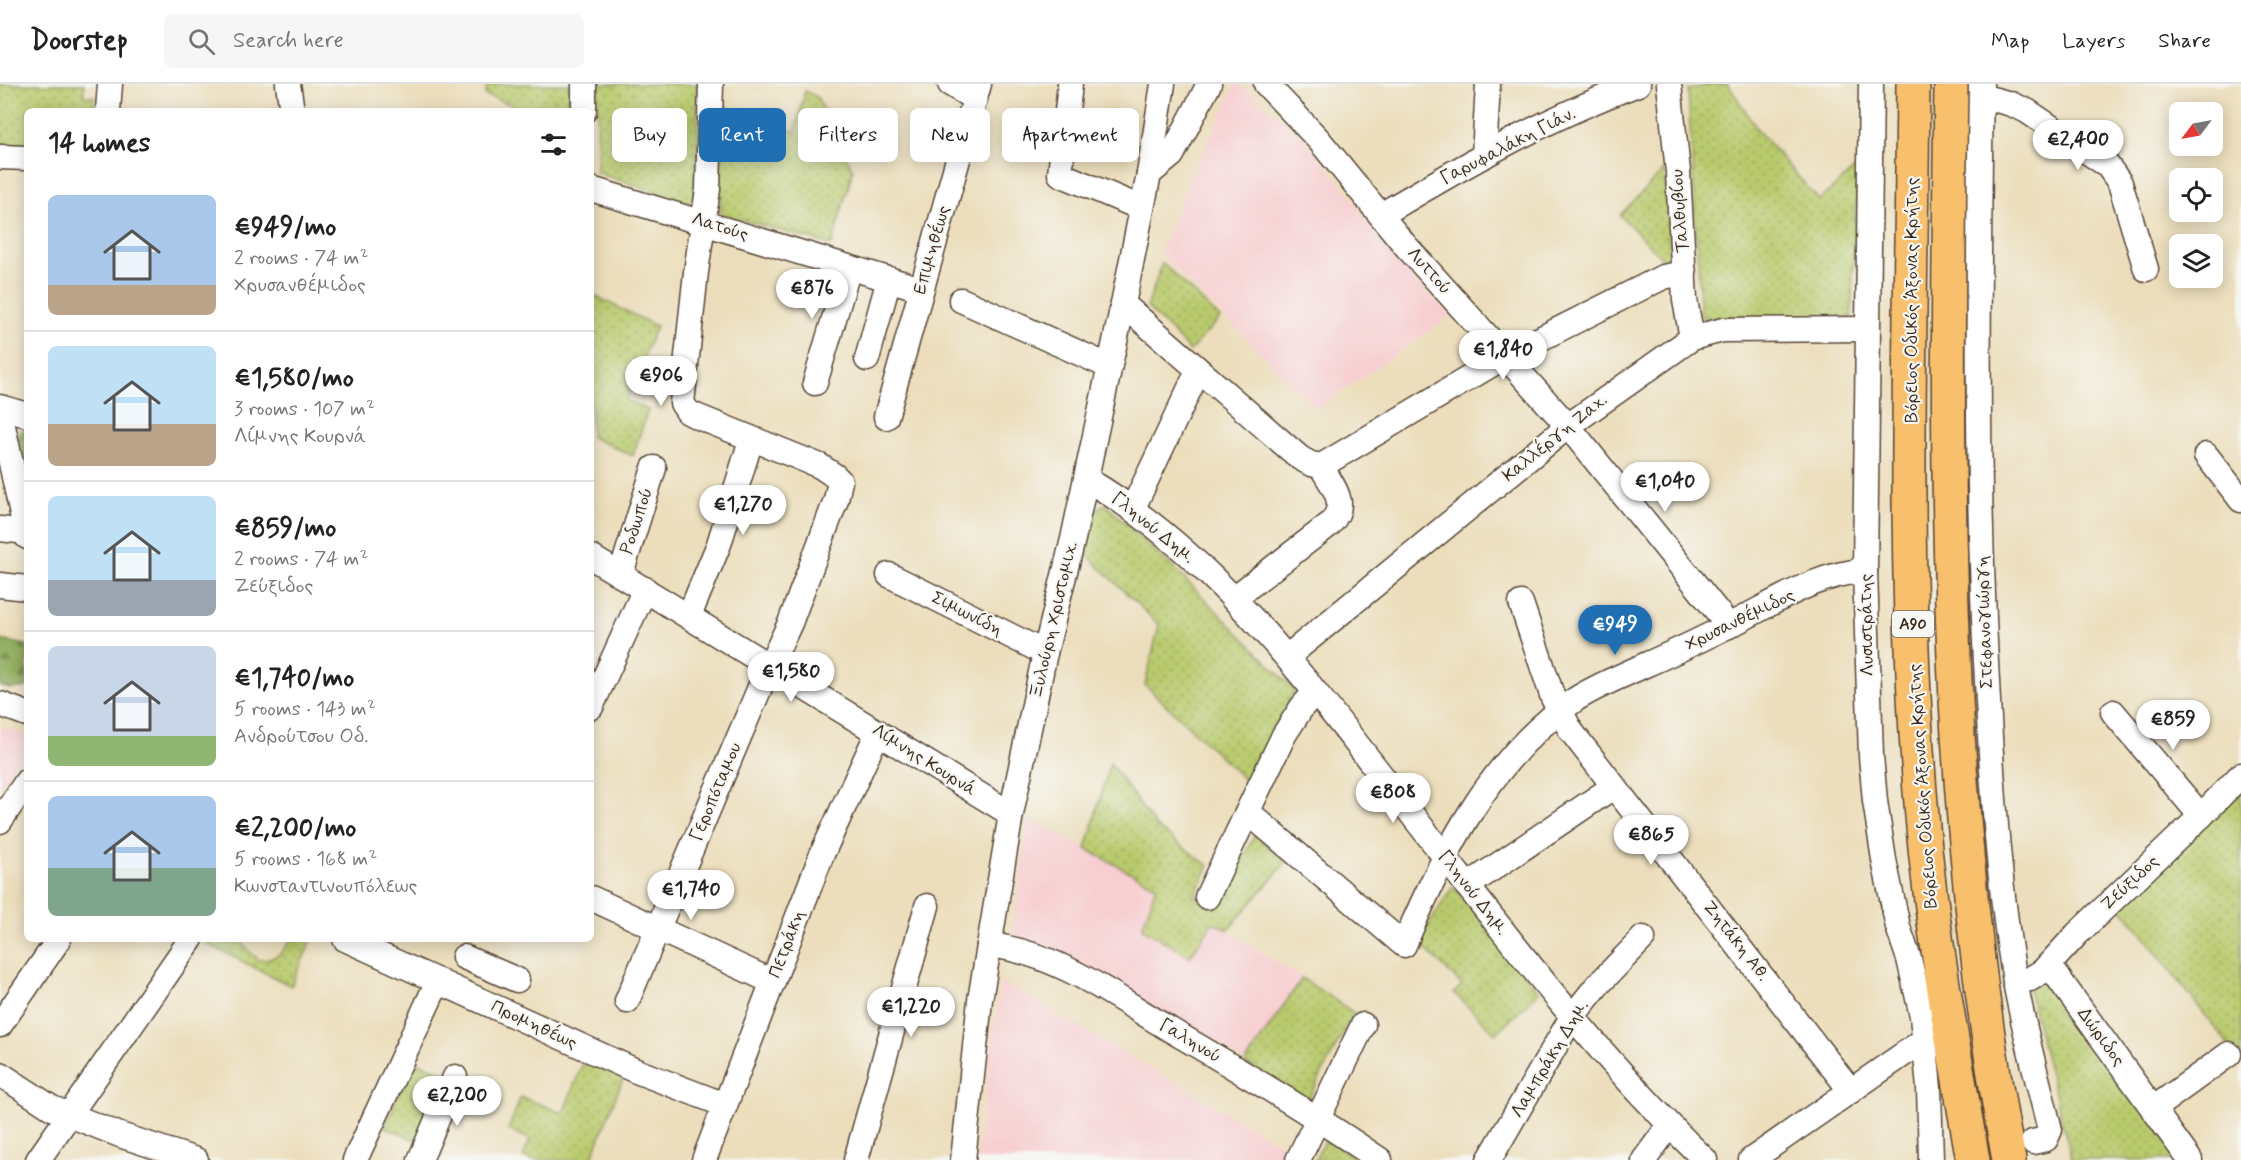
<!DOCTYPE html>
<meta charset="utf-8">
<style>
:root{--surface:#fff;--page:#f6f6f6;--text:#222;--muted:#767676;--line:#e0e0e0;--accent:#1f6fb2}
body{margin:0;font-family:Mynerve,sans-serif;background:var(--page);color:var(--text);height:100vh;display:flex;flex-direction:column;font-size:22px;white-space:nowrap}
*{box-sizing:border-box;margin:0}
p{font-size:20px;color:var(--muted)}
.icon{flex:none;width:33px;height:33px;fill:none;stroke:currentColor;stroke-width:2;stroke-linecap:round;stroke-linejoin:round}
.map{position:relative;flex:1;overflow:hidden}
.side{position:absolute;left:24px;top:24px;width:570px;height:834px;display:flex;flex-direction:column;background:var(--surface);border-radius:9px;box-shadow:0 3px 15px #0003}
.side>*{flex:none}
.guide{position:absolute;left:612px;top:24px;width:570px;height:54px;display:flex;gap:12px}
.needle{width:39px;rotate:238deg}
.buttons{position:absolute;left:2169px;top:18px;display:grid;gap:12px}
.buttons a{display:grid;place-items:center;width:54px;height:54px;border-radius:9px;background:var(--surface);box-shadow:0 3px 15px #0003;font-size:30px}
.price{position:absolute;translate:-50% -51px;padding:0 14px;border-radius:21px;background:#fff;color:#222;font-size:20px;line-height:39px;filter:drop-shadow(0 2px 3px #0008)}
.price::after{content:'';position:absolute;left:50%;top:36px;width:18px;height:14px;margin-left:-9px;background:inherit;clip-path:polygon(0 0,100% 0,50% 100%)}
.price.on{background:var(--accent);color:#fff}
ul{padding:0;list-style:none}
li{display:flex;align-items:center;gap:18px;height:150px;padding:0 24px}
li+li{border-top:2px solid var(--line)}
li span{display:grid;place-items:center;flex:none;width:168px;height:120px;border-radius:9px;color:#555}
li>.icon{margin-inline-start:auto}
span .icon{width:72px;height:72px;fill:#fffc;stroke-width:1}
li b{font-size:26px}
h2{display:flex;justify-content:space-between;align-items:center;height:72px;padding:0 24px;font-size:26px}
.tag{padding:0 21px;border-radius:9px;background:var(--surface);box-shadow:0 3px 15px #0003;font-size:21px;line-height:54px}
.tag.on{background:var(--accent);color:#fff}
header{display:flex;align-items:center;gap:36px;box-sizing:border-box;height:84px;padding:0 30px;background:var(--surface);border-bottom:2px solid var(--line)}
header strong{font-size:28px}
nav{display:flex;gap:33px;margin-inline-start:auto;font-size:21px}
.search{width:420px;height:54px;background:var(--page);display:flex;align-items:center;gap:15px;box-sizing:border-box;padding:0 21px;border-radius:9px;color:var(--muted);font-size:22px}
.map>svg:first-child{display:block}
</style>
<header>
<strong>Doorstep</strong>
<div class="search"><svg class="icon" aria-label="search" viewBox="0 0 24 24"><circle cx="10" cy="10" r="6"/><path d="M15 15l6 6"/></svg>Search here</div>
<nav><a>Map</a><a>Layers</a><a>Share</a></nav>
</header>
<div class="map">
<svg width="2241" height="1076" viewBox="0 0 2241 1076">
<defs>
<pattern id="grass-dots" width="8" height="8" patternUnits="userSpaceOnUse" patternTransform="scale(1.5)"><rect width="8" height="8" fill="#b9ca6d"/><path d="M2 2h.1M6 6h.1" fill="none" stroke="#98a459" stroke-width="1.8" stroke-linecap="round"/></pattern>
<pattern id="forest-firs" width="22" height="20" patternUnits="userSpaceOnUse" patternTransform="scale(1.5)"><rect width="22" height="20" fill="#92ae60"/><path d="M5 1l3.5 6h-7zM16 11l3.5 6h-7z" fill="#788e4f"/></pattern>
</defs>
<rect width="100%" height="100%" fill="#f6f6f2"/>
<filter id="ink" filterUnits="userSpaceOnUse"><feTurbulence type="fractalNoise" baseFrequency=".0167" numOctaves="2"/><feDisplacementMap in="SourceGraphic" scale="12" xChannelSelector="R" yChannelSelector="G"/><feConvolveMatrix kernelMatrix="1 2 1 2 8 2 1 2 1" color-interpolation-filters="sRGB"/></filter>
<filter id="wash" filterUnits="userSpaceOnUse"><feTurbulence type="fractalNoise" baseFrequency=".008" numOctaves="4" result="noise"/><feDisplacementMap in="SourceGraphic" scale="24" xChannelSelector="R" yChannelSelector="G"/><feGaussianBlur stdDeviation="1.35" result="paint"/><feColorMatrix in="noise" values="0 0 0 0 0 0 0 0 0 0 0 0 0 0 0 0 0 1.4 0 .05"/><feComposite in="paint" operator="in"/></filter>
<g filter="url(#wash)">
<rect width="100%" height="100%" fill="#ecdebc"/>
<!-- built -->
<g fill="#f7cfd1">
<path d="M1236,0l16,10 55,47 47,59 24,39 47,52 27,24 -135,94 -158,-156 27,-67z"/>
<path d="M0,642l22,8 3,16 -25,36z"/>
<path d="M1029,734l127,68 -14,42 48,29 23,-36 89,57 -57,85 -108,-67 -78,-44 -48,-19z"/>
<path d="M1000,897l290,168 -6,11h-308z"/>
</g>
<!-- grass -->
<g fill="url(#grass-dots)" stroke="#7a7a46" stroke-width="1.5">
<path d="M0,0h84v12h10l-1,15h-66v35l-27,-2z"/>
<path d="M488,0h82l-1,27h-52l1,-4 -33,-12z"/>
<path d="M598,0h99l1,61 -5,59 -96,-31z"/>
<path d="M1713,0h15l31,48 60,68 39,-34 -7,152h-150l-13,-228z"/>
<path d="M805,7l12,6 36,73 -21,75 -111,-31 -1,-109 75,27z"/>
<path d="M1664,86l6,78v9l-6,3 -44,-45z"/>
<path d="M1162,179l58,55 -30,33 -43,-44z"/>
<path d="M591,210l65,32 -30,74 22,10 -15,46 -42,-19z"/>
<path d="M1105,420l80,75 110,111 -45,95 -105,-100 14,-60 -76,-74 9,-39z"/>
<path d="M1110,679l46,64 53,39 -15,31 22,12 39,-74 32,26 -59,69 -15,-8 -23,35 -48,-29 14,-42 -70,-37z"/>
<path d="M2241,704v273l-123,-158z"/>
<path d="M1453,802l86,106 -43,42 -42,-41 8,-8 -44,-43z"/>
<path d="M206,855h36l2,7 15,14c17,0 24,-7 32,-21h21l-21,47 -87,-44z"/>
<path d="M2050,892l130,184h-108l-44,-171z"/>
<path d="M1302,894l52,35 -46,87 -63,-37z"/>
<path d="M586,971l40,16 -35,89h-60l-8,-3 7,-18 -22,-9 13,-33 42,16z"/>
<path d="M413,976l35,15 -28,67 -35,-15z"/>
<path d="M1324,1057l12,4 24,15h-45z"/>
</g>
<!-- forest -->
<g fill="url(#forest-firs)" stroke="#666c3f" stroke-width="1.5">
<path d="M24,345h3v55l-10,-50z"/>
<path d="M0,556l27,5v42l-17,2 -10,-3z"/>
</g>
</g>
<g filter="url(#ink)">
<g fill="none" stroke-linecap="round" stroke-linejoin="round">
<defs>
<g id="minor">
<path d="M288,0l4,27"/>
<path d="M950,0l25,15"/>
<path d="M1070,0l-10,90 81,34"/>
<path d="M1266,0l53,56 86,105 163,181 161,200"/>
<path d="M1669,0l9,88 7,128 7,38"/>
<path d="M1871,0l-6,487 6,185 4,45 9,59 14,67 11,32 13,57 7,72 2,72"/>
<path d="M1981,0c-3,199 -5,399 6,597 5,100 11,201 28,300 9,50 23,100 35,149l-4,9 -13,3"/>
<path d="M1981,12l30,8 16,7 80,54 13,18 26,86"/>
<path d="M108,27l2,-27"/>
<path d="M584,27v-27"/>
<path d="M1484,72l4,-72"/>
<path d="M0,73l27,1"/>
<path d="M1149,90l23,-19 37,-71"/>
<path d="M591,105l330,100"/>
<path d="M1381,131c82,-49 167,-98 257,-131"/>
<path d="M961,216l147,66"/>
<path d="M1123,220l177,154 11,6 10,2"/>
<path d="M867,275l22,-80"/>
<path d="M815,299l34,-115"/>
<path d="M0,323l27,8"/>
<path d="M0,328l27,125"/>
<path d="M886,333l93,-333"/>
<path d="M2206,371l35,45"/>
<path d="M1321,382l185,-110 157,-79 21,-4"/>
<path d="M1086,395c123,72 212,190 299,301 102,130 200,264 320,380"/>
<path d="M1133,424l65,-137"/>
<path d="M0,445l27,3"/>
<path d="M591,473l420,257"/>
<path d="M621,490l33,-106"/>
<path d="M889,491l156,78"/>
<path d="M0,501l27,3"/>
<path d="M1233,515l97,-75c20,-21 2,-38 -9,-58"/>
<path d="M1521,519l32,95 18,33 280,360"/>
<path d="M689,532l30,-72 32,-104"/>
<path d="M1287,573l281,-231 124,-88 31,-8 144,-1"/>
<path d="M0,620l27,10"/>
<path d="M591,623l54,-118"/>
<path d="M2113,628l88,104"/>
<path d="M1249,729l155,132c39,-92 87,-189 172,-246 22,-14 46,-23 69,-34 28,-12 55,-25 83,-39 43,-21 88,-53 137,-55"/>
<path d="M0,737l27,-40"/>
<path d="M1467,802l146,-99"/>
<path d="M1207,813l77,-162 18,-28 13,-15"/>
<path d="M591,814l182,84"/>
<path d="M345,855l291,132 89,34"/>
<path d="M989,861c69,8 126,52 185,87 70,41 139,82 206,128"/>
<path d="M464,873l53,23"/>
<path d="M2049,881l141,195"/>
<path d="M2015,898l15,-3 13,-8 34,-37 124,-118 40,-41"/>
<path d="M627,917l134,-316 29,-62 46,-123 4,-19 -5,-5 -15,-10 -124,-50 -8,-4 -6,-9 14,-131 12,-83 3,-105"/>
<path d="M0,941l59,-86"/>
<path d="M0,990l52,34 68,27 76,25"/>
<path d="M2153,1025l76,-55"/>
<path d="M38,1076l153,-221"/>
<path d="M355,1076l83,-179"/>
<path d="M420,1076l35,-83"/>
<path d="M704,1076l118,-306 56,-122"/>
<path d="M856,1076l71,-254"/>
<path d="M963,1076l17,-160 31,-186 34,-161 28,-114 50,-235 26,-130 14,-90"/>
<path d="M1298,1076l65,-135"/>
<path d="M1489,1076l83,-143 24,-30 47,-49"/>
<path d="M1644,1076l25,-34"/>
<path d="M1751,1076l173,-120"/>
</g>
<g id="highway">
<path d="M1913,0c-2,243 -12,490 9,732 10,116 31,230 51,344"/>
<path d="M1951,0c-5,360 -10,721 58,1076"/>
</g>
</defs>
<!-- minor casing -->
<use href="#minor" stroke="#564536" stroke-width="27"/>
<!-- highway casing -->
<use href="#highway" stroke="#564536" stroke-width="36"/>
<!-- minor -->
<use href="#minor" stroke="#fff" stroke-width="24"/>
<!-- highway -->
<use href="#highway" stroke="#f8bf6c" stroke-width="33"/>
</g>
</g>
<g text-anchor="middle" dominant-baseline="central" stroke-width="4.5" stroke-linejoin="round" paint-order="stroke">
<!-- shield labels -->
<rect fill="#f6f6f2" stroke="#73675e" stroke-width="1.5" x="1892" y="527" width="42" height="26" rx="4.5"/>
<g font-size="16" font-weight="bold" fill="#3b2a1e">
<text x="1913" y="540">Α90</text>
</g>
<!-- street labels -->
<g font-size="18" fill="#3b2a1e" stroke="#f6f6f2">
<text transform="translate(1508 62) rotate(-27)">Γαρυφαλάκη Γιάν.</text>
<text transform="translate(1680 127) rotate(-94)">Ταλθυβίου</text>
<text transform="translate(720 143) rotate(17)">Λατούς</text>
<text transform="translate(932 166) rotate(-74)">Επιμηθέως</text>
<text transform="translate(1429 187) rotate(48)">Λυττού</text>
<text transform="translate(1912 216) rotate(-90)">Βόρειος Οδικός Άξονας Κρήτης</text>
<text transform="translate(1555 354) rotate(-39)">Καλλέργη Ζαχ.</text>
<text transform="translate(637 437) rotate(-72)">Ροδωπού</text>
<text transform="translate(1153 444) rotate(39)">Γληνού Δημ.</text>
<text transform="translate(967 530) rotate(27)">Σιμωνίδη</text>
<text transform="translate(1054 536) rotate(-77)">Ξυλούρη Χριστομιχ.</text>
<text transform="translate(1740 536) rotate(-26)">Χρυσανθέμιδος</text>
<text transform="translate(1985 538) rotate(-92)">Στεφανογιώργη</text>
<text transform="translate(1867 541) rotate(-91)">Λυσιστράτης</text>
<text transform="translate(924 676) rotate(32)">Λίμνης Κουρνά</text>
<text transform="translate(1923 702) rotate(-94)">Βόρειος Οδικός Άξονας Κρήτης</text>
<text transform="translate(716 708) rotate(-67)">Γεροπόταμου</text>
<text transform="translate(2130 799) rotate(-43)">Ζεύξιδος</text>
<text transform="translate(1473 809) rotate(52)">Γληνού Δημ.</text>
<text transform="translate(1736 857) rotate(52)">Ζητάκη Αθ.</text>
<text transform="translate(787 860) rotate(-69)">Πετράκη</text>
<text transform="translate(534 941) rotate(25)">Προμηθέως</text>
<text transform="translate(2101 953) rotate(54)">Δώριδος</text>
<text transform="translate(1190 957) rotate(31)">Γαληνού</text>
<text transform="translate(1550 975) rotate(-59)">Λαμπράκη Δημ.</text>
</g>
</g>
</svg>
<div class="buttons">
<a><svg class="needle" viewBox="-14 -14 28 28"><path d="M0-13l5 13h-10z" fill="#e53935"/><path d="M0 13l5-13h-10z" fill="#767676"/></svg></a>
<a><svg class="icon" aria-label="locate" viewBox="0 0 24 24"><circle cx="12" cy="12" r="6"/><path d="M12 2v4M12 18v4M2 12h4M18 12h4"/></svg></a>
<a><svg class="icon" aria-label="layers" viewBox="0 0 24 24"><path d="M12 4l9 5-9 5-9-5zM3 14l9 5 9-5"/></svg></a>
</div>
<b class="price" style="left:2078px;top:87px">€2,400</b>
<b class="price" style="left:812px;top:236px">€876</b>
<b class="price" style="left:1503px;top:297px">€1,840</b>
<b class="price" style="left:661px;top:323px">€906</b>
<b class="price" style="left:1665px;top:429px">€1,040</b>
<b class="price" style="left:743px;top:452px">€1,270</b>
<b class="price on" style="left:1615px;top:572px">€949</b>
<b class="price" style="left:791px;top:619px">€1,580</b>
<b class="price" style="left:2173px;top:667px">€859</b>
<b class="price" style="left:1393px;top:740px">€808</b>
<b class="price" style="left:1651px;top:782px">€865</b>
<b class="price" style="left:691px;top:837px">€1,740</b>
<b class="price" style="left:911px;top:954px">€1,220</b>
<b class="price" style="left:457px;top:1043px">€2,200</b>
<div class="guide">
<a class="tag">Buy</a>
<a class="tag on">Rent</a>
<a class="tag">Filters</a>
<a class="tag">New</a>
<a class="tag">Apartment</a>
</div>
<section class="side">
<h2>14 homes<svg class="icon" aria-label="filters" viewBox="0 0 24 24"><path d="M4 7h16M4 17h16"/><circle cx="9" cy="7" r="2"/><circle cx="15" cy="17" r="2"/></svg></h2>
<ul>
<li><span style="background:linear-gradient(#a9c7e8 75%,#b9a48a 0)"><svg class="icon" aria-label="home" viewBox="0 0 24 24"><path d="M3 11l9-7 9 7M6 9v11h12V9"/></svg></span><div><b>€949/mo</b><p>2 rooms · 74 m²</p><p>Χρυσανθέμιδος</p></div></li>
<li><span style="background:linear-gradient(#bfe0f5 65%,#b9a48a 0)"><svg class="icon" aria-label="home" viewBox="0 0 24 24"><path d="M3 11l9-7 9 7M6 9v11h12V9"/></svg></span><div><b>€1,580/mo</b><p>3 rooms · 107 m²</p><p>Λίμνης Κουρνά</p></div></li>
<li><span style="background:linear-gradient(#bfe0f5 70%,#9aa5b1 0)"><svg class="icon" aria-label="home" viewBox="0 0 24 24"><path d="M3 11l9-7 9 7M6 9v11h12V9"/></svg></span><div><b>€859/mo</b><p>2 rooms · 74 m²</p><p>Ζεύξιδος</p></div></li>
<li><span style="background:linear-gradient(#c9d6e8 75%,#8fb573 0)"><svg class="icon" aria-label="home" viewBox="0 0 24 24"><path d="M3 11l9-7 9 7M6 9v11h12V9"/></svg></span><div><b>€1,740/mo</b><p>5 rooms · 143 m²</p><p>Ανδρούτσου Οδ.</p></div></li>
<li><span style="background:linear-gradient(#a9c7e8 60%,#7fa58c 0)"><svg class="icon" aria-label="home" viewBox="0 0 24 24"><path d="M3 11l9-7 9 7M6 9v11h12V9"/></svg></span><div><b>€2,200/mo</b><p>5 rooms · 168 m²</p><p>Κωνσταντινουπόλεως</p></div></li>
</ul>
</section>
</div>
